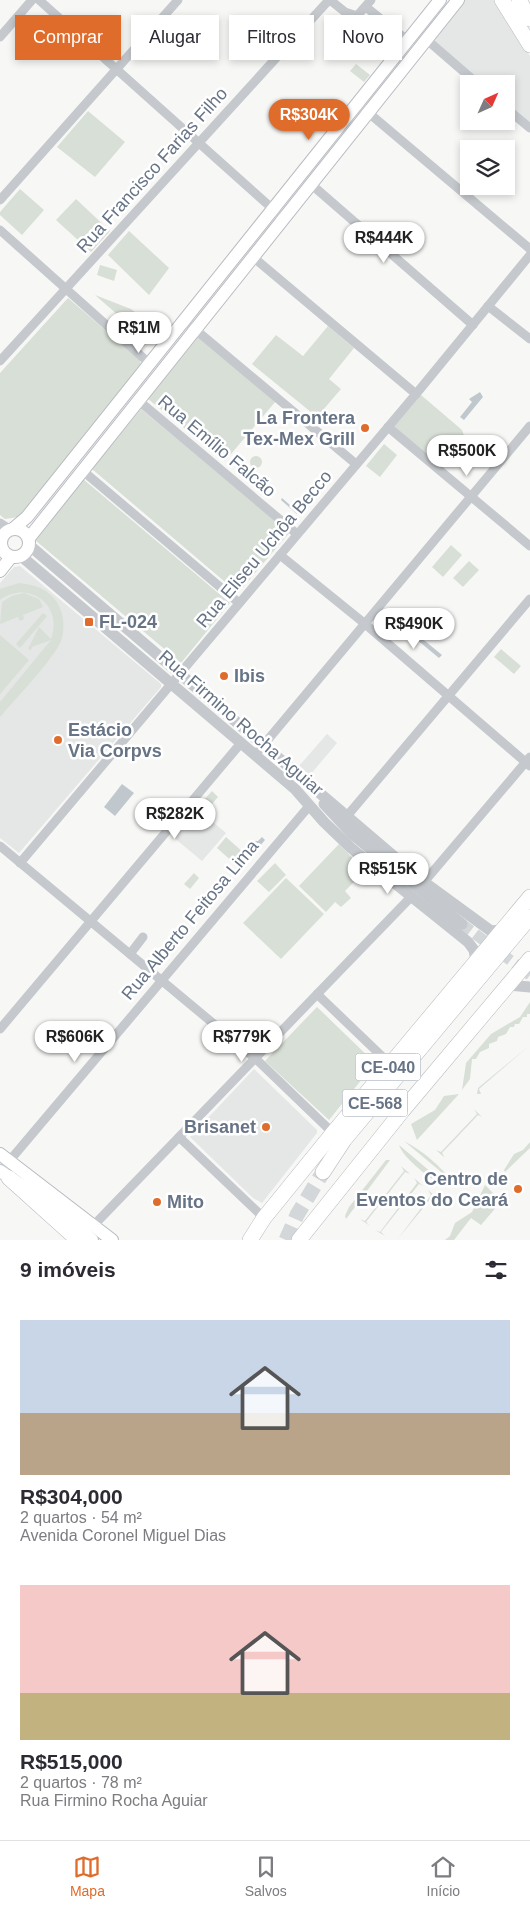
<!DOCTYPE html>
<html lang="pt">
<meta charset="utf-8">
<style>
:root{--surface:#fff;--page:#f2f2f3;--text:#2b2b33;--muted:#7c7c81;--line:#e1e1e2;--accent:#e06c2c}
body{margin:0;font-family:Arial,sans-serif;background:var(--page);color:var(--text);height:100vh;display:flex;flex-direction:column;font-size:19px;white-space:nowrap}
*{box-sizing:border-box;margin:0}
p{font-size:16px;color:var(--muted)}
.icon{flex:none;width:28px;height:28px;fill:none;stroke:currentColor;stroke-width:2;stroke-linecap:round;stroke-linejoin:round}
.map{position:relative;height:1240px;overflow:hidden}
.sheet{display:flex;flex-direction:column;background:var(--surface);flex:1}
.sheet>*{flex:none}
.guide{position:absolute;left:15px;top:15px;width:500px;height:45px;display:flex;gap:10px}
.needle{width:32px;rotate:45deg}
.controls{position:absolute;left:460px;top:75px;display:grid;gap:10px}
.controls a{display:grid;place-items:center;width:55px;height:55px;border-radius:0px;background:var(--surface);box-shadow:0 2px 8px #0003;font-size:25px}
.price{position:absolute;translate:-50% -42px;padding:0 11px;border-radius:18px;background:#fff;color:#222;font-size:16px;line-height:32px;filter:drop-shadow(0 1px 2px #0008)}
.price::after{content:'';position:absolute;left:50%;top:30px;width:15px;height:11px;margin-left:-8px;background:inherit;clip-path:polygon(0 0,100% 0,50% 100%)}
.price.current{background:var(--accent);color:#fff}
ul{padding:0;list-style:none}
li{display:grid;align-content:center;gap:10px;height:265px;padding:0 20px}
li span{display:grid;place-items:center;height:155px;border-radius:0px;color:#555}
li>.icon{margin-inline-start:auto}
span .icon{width:90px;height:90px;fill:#fffc;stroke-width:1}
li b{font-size:21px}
h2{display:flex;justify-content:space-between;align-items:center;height:60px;padding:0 20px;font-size:21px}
.pill{padding:0 18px;border-radius:0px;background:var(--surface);box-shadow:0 2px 8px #0003;font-size:18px;line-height:45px}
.pill.current{background:var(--accent);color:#fff}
.tabs{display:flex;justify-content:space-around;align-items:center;height:70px;border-top:1px solid var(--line);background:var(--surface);font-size:14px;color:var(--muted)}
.tabs a{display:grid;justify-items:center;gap:2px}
.tabs .current{color:var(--accent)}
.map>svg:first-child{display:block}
</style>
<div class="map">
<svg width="530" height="1240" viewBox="0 0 530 1240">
<rect width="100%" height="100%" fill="#f7f8f5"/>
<!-- built -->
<g fill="#e5e7e6">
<path d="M464,0h31l35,56v67l-24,-21v-18h-21l-53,-46z"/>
<path d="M20,566l141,118v3l-142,166 -19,-15v-255l14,-16z"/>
<path d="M327,734l10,9 -27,32 -11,-9z"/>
<path d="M196,808l30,25 -24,28 -30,-25z"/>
<path d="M254,1069l63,61v3l-55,70 -9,-5 -63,-61z"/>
</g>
<!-- green -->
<g fill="#d8dfd6">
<path d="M356,64l14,11 -6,7 -14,-11z"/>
<path d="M88,111l37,31 -30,35 -38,-30z"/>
<path d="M20,189l24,21 -22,25 -22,-20v-3z"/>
<path d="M76,199l34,32 -19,21 -35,-32z"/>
<path d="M129,231l40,37 -20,27 -41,-40z"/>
<path d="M100,265l17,5 -3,11 -17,-6z"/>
<path d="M95,295l36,14 27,22 -9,11z"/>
<path d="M68,298l72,62 1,5 -122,152 -14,2 -5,-4v-142z"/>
<path d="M328,326l26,22 -25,31 12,10 -24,28 -65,-53 24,-29 27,21z"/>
<path d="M198,337l78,64 -51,60 -77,-62z"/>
<path d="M421,395l41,35 3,8 -23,31 -49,-41z"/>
<path d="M141,409l149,123 -52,61 -146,-124z"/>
<path d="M384,444l13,11 -17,22 -14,-11z"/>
<circle cx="256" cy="462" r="6"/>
<path d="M83,479l147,124 -49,60 -146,-123z"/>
<path d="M451,545l11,10 -19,22 -11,-10z"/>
<path d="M469,561l10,9 -16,17 -10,-9z"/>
<path d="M19,583c17,2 30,6 39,21 6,11 7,26 3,37 -8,19 -46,58 -61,76v-15l51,-62 -19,7 -1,3 -3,-1 11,-22 12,12c13,-33 -22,-60 -51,-39v-11z"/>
<path d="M24,593l15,6 4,8 -20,8 1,4 -4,2 -2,-4 -18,7 2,-22 10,-6z"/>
<path d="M43,613l4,3 -27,32 -4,-4z"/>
<path d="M0,635l29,25 -29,34z"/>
<path d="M501,649l20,17 -7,8 -20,-17z"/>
<path d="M212,791l6,6 -11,13 -7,-6z"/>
<path d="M226,837l18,16 -9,11 -18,-16z"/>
<path d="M339,844l26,27 -20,20 6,7 -10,9 -6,-5 -9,10 -27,-26z"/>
<path d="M275,863l11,12 -17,17 -12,-11z"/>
<path d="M194,873l5,5 -9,11 -6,-5z"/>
<path d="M286,878l38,36 -43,45 -38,-36z"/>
<path d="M530,1002v12h-3v3h-4l-4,7h-4l-1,3h-4l-4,7 -8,3 -1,4 -8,3v4l-9,4 -4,7h-4l-2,20 -8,11 4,-27 25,-29 29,-17z"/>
<path d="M317,1007l58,56 -46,57 -64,-59z"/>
<path d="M530,1045l-51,44 2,5h-4l1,-6z"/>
<path d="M459,1094l-42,46 -6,-16 24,-14 9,-14z"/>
<path d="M474,1109l8,8 -4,-2 -36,38 3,5 -9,-8 5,2 36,-38z"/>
<path d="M404,1141c19,10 35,24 48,40z"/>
<path d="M530,1142v6l-25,24 -1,-2 10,-16 9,-4z"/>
<path d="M399,1145l46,39v2c-13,-5 -42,-28 -46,-41z"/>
<path d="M386,1160h4l-44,59 -1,-3 4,-9z"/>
<path d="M401,1166l9,8 -5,-2 -39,50 4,4 -10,-7 5,2 39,-50z"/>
<path d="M414,1178l9,8 -4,-2 -38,48 4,4 -10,-6 5,2 37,-49z"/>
<path d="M485,1185l12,12 -2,4 4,3 -18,21 -10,-7 -17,22h-9l5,-4 5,-13 17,-11z"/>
<path d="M428,1190l9,8 -4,-2 -36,44 34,-45z"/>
</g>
<!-- water -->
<g fill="#c0c8ce">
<path d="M480,392l3,5 -19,23 -4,-3 12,-15 -3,-3z"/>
<path d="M282,498l9,8 6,-7 7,2v5l-7,8 -16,-14z"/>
<path d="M419,636l23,19 -3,3 -23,-19z"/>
<path d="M122,784l12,9 -19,23 -11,-9z"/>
<path d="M262,837l3,3 -11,13 -4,-3 4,-4 -2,-5h6z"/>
</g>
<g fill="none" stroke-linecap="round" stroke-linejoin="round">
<!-- tertiary-tunnel -->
<path stroke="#d3d7d9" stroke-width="11" stroke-dasharray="11 5.5" stroke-linecap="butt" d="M462,924l68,51"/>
<!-- trunk-tunnel -->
<path stroke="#d3d7d9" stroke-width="15" stroke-dasharray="15 8" stroke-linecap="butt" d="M286,1240l11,-25 26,-43"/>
<defs>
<g id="secondary">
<path d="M14,528l13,-11 413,-517"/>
<circle cx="15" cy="543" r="14"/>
<path d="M29,538l429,-538"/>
<path d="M0,571l11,-14"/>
<path d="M0,1154l112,86"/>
<path d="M0,1171l55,36 37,33"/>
</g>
<g id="primary">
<path d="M502,0l28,45"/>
<path d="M519,0l11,19"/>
</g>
<g id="trunk">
<path d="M323,1172l21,-32 186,-223"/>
<path d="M9,1178l69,62"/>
<path d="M250,1240l14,-22 69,-85 197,-236"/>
<path d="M299,1240l104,-130 127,-151"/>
</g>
</defs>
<!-- secondary casing -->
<use href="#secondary" stroke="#b8bbc1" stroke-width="14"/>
<!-- primary casing -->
<use href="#primary" stroke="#b8bbc0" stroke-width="16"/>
<!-- trunk casing -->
<use href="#trunk" stroke="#b8babe" stroke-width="16"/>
<!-- minor -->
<g stroke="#c5c8cc" stroke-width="9">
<path d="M39,0l245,219"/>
<path d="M330,0l15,12 12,4 14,-16"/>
<path d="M366,7l41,33"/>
<path d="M0,37l32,-37"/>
<path d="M426,39l52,45"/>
<path d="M506,108l24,20"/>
<path d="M364,109l166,140"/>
<path d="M312,185l161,140"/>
<path d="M0,200l178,-200"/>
<path d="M0,230l149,133"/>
<path d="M253,257l163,137"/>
<path d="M488,306l42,33"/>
<path d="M184,320l172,144"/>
<path d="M0,361l329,-361"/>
<path d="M139,401l158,133"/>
<path d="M388,427l142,119"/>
<path d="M83,471l156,132"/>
<path d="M280,555l84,68 166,143"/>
<path d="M255,755l275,-329"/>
<path d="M347,816l183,-217"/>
<path d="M0,846l256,213 77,74"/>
<path d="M20,863l396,-469 114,-139"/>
<path d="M424,882l106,-125"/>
<path d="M130,954l13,-17"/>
<path d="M317,994l73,70"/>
<path d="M0,1029l241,-286"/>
<path d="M179,1137l85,81"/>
<path d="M0,1172l310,-367"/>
<path d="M93,1226l318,-329"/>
</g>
<!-- tertiary -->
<g stroke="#c5c8cc" stroke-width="11">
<path d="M0,524l9,6"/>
<path d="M0,544l1,1"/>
<path d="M29,545l395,337 67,49 11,-1"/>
<path d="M21,556l274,233 29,33 27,26 117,94 6,8 2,11"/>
<path d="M324,804l28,30 110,90"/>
<path d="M508,985l22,2"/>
</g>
<!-- secondary -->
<use href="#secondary" stroke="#fff" stroke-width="12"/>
<!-- primary -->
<use href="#primary" stroke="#fff" stroke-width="15"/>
<!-- trunk -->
<use href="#trunk" stroke="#fff" stroke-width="15"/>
</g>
<!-- markers -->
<g fill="#e06c2c" stroke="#fff" stroke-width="2">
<circle cx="365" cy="428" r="5"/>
<rect x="84" y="617" width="10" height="10" rx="2.5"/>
<circle cx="224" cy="676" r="5"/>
<circle cx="58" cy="740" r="5"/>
<circle cx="266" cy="1127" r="5"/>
<circle cx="518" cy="1189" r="5"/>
<circle cx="157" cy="1202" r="5"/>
</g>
<g text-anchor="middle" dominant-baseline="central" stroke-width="5" stroke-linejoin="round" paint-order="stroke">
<!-- shield labels -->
<g fill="#fff" stroke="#959eaa" stroke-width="1">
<rect x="355.5" y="1053.5" width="65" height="27" rx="4"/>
<rect x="342.5" y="1089.5" width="65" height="27" rx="4"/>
</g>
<g font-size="16" font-weight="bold" fill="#677486">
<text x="388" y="1067">CE-040</text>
<text x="375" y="1103">CE-568</text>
</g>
<!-- street labels -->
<g font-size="18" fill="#677486" stroke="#fff">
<text transform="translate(152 170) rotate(-48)">Rua Francisco Farias Filho</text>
<text transform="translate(217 446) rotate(40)">Rua Emílio Falcão</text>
<text transform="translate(264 549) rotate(-50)">Rua Eliseu Uchôa Becco</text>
<text transform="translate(241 723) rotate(41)">Rua Firmino Rocha Aguiar</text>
<text transform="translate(190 920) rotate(-50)">Rua Alberto Feitosa Lima</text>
</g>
<!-- poi labels -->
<g font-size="18" font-weight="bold" fill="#677486" stroke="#fff" text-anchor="start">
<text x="355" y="418" text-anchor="end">La Frontera<tspan x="355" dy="21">Tex-Mex Grill</tspan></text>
<text x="99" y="622">FL-024</text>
<text x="234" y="676">Ibis</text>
<text x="68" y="730">Estácio<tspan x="68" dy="21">Via Corpvs</tspan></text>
<text x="256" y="1127" text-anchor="end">Brisanet</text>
<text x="508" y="1179" text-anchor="end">Centro de<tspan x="508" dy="21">Eventos do Ceará</tspan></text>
<text x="167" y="1202">Mito</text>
</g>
</g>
</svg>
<div class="controls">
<a><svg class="needle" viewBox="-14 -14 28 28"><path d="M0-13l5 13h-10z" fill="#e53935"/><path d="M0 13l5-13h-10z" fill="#7c7c81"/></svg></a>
<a><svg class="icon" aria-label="layers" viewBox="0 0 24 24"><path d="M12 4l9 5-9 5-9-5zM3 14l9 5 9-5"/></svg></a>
</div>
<b class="price current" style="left:309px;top:141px">R$304K</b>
<b class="price" style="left:384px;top:264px">R$444K</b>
<b class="price" style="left:139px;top:354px">R$1M</b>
<b class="price" style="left:467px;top:477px">R$500K</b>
<b class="price" style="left:414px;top:650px">R$490K</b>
<b class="price" style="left:175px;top:840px">R$282K</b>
<b class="price" style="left:388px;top:895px">R$515K</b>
<b class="price" style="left:75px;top:1063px">R$606K</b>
<b class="price" style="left:242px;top:1063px">R$779K</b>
<div class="guide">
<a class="pill current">Comprar</a>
<a class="pill">Alugar</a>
<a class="pill">Filtros</a>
<a class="pill">Novo</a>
</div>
</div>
<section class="sheet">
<h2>9 imóveis<svg class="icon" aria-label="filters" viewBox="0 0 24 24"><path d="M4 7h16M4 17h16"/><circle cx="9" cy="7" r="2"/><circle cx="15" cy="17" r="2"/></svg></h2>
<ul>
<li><span style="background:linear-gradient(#c9d6e8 60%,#b9a48a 0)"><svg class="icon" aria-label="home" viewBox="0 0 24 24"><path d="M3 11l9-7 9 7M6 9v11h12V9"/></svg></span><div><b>R$304,000</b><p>2 quartos · 54 m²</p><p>Avenida Coronel Miguel Dias</p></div></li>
<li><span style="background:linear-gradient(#f6c9c9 70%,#c2b280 0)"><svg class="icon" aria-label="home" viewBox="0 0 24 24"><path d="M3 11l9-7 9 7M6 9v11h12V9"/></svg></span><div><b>R$515,000</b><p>2 quartos · 78 m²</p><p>Rua Firmino Rocha Aguiar</p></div></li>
</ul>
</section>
<nav class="tabs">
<a class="current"><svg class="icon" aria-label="map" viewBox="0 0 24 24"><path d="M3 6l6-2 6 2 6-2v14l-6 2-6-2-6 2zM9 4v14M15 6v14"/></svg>Mapa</a>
<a><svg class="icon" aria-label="saved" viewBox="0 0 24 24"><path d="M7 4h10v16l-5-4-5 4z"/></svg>Salvos</a>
<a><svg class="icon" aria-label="home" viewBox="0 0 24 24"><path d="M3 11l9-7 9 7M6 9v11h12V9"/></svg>Início</a>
</nav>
